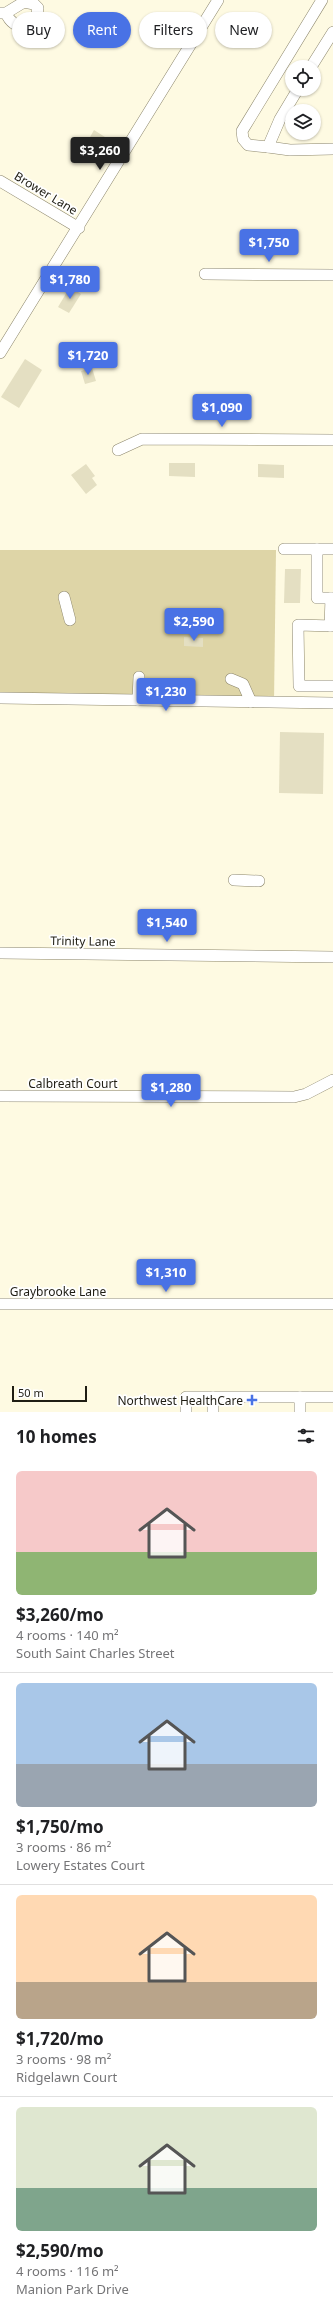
<!DOCTYPE html>
<meta charset="utf-8">
<style>
:root{--surface:#fff;--page:#f2f2f2;--text:#202124;--muted:#757577;--line:#e0e0e0;--accent:#4972e5}
body{margin:0;font-family:"Noto Sans",sans-serif;background:var(--page);color:var(--text);height:100vh;display:flex;flex-direction:column;font-size:15px;white-space:nowrap}
*{box-sizing:border-box;margin:0}
p{font-size:13px;color:var(--muted)}
.icon{flex:none;width:22px;height:22px;fill:none;stroke:currentColor;stroke-width:2;stroke-linecap:round;stroke-linejoin:round}
.map{position:relative;height:1412px;overflow:hidden}
.drawer{display:flex;flex-direction:column;background:var(--surface);flex:1}
.drawer>*{flex:none}
.guide{position:absolute;left:12px;top:12px;width:309px;height:36px;display:flex;gap:8px}
.buttons{position:absolute;left:285px;top:60px;display:grid;gap:8px}
.buttons a{display:grid;place-items:center;width:36px;height:36px;border-radius:50%;background:var(--surface);box-shadow:0 1px 3px #0004;font-size:20px}
.scale{position:absolute;left:12px;bottom:10px;width:75px;box-sizing:border-box;padding-left:4px;border:2px solid #1f1d13;border-top:0;font-size:11px;line-height:14px;white-space:nowrap;color:#1f1d13;-webkit-text-stroke:3px #fff;paint-order:stroke}
.price{position:absolute;translate:-50% -34px;padding:0 9px;border-radius:4px;background:var(--accent);color:#fff;font-size:13px;line-height:26px;filter:drop-shadow(0 1px 2px #0008)}
.price::after{content:'';position:absolute;left:50%;top:24px;width:12px;height:9px;margin-left:-6px;background:inherit;clip-path:polygon(0 0,100% 0,50% 100%)}
.price.current{background:#222;color:#fff}
ul{padding:0;list-style:none}
li{display:grid;align-content:center;gap:8px;height:212px;padding:0 16px}
li+li{border-top:1px solid var(--line)}
li span{display:grid;place-items:center;height:124px;border-radius:6px;color:#555}
li>.icon{margin-inline-start:auto}
span .icon{width:72px;height:72px;fill:#fffc;stroke-width:1}
li b{font-size:17px}
h2{display:flex;justify-content:space-between;align-items:center;height:48px;padding:0 16px;font-size:17px}
.chip{padding:0 14px;border-radius:18px;background:var(--surface);box-shadow:0 1px 3px #0004;font-size:14px;line-height:36px}
.chip.current{background:var(--accent);color:#fff}
.map>svg:first-child{display:block}
</style>
<div class="map">
<svg width="333" height="1412" viewBox="0 0 333 1412">
<rect width="100%" height="100%" fill="#fefae2"/>
<!-- green -->
<path fill="#ded5a7" d="M0,550h276l-2,152 -274,-3z"/>
<!-- building -->
<g fill="#e4dfc2">
<path d="M94,130l11,7 -9,16 -11,-7z"/>
<path d="M70,287l11,7 -12,19 -11,-6z"/>
<path d="M25,359l17,11 -23,38 -18,-11z"/>
<path d="M92,368l4,13 -11,3 -4,-13z"/>
<path d="M169,463h26v14l-26,-1z"/>
<path d="M86,464l9,12 -3,2 5,7 -11,9 -15,-19z"/>
<path d="M258,464l26,1v13l-26,-1z"/>
<path d="M285,569h16l-1,34h-16z"/>
<path d="M184,637l19,1v9l-19,-1z"/>
<path d="M280,732l44,1 -1,61 -44,-1z"/>
</g>
<g fill="none" stroke-linecap="round" stroke-linejoin="round">
<defs>
<g id="minor">
<path d="M0,13h6l18,-11 10,2 4,4 -2,12 -9,8c-10,-1 -17,-5 -21,-15"/>
<path d="M311,67l22,-35"/>
<path d="M298,89l-18,30 -12,28 22,3 43,-1"/>
<path d="M268,147l-20,-2 -5,-6 -1,-8 80,-131"/>
<path d="M0,181l79,47"/>
<path d="M205,274l128,1"/>
<path d="M0,353l218,-353"/>
<path d="M118,450l24,-11 191,1"/>
<path d="M284,549h49"/>
<path d="M317,549v49h16"/>
<path d="M64,597l6,23"/>
<path d="M330,626l1,-28"/>
<path d="M333,626l-35,-1 1,61h34"/>
<path d="M231,679l12,5 8,18"/>
<path d="M0,698l333,5"/>
<path d="M138,700l1,-23"/>
<path d="M234,880l25,1"/>
<path d="M0,953l333,4"/>
<path d="M0,1096l294,1 12,-3 27,-14"/>
<path d="M0,1304h333"/>
<path d="M213,1397v15"/>
<path d="M300,1397v15"/>
<path d="M186,1412v-15h147"/>
</g>
</defs>
<!-- minor casing -->
<use href="#minor" stroke="#8c866c" stroke-width="12"/>
<!-- minor -->
<use href="#minor" stroke="#fff" stroke-width="11"/>
</g>
<!-- markers -->
<path fill="#4972e5" stroke="#fff" stroke-width="1.5" d="M250 1394h4v4h4v4h-4v4h-4v-4h-4v-4h4z"/>
<g text-anchor="middle" dominant-baseline="central" stroke-width="3.5" stroke-linejoin="round" paint-order="stroke">
<!-- street labels -->
<g font-size="12" fill="#1f1d13" stroke="#fff">
<text transform="translate(46 193) rotate(31)">Brower Lane</text>
<text transform="translate(83 941) rotate(1)">Trinity Lane</text>
<text x="73" y="1083">Calbreath Court</text>
<text x="58" y="1291">Graybrooke Lane</text>
</g>
<!-- poi labels -->
<g font-size="12" fill="#1f1d13" stroke="#fff" text-anchor="end">
<text x="243" y="1400">Northwest HealthCare</text>
</g>
</g>
</svg>
<div class="buttons">
<a><svg class="icon" aria-label="locate" viewBox="0 0 24 24"><circle cx="12" cy="12" r="6"/><path d="M12 2v4M12 18v4M2 12h4M18 12h4"/></svg></a>
<a><svg class="icon" aria-label="layers" viewBox="0 0 24 24"><path d="M12 4l9 5-9 5-9-5zM3 14l9 5 9-5"/></svg></a>
</div>
<div class="scale">50 m</div>
<b class="price current" style="left:100px;top:171px">$3,260</b>
<b class="price" style="left:269px;top:263px">$1,750</b>
<b class="price" style="left:70px;top:300px">$1,780</b>
<b class="price" style="left:88px;top:376px">$1,720</b>
<b class="price" style="left:222px;top:428px">$1,090</b>
<b class="price" style="left:194px;top:642px">$2,590</b>
<b class="price" style="left:166px;top:712px">$1,230</b>
<b class="price" style="left:167px;top:943px">$1,540</b>
<b class="price" style="left:171px;top:1108px">$1,280</b>
<b class="price" style="left:166px;top:1293px">$1,310</b>
<div class="guide">
<a class="chip">Buy</a>
<a class="chip current">Rent</a>
<a class="chip">Filters</a>
<a class="chip">New</a>
</div>
</div>
<section class="drawer">
<h2>10 homes<svg class="icon" aria-label="filters" viewBox="0 0 24 24"><path d="M4 7h16M4 17h16"/><circle cx="9" cy="7" r="2"/><circle cx="15" cy="17" r="2"/></svg></h2>
<ul>
<li><span style="background:linear-gradient(#f6c9c9 65%,#8fb573 0)"><svg class="icon" aria-label="home" viewBox="0 0 24 24"><path d="M3 11l9-7 9 7M6 9v11h12V9"/></svg></span><div><b>$3,260/mo</b><p>4 rooms · 140 m²</p><p>South Saint Charles Street</p></div></li>
<li><span style="background:linear-gradient(#a9c7e8 65%,#9aa5b1 0)"><svg class="icon" aria-label="home" viewBox="0 0 24 24"><path d="M3 11l9-7 9 7M6 9v11h12V9"/></svg></span><div><b>$1,750/mo</b><p>3 rooms · 86 m²</p><p>Lowery Estates Court</p></div></li>
<li><span style="background:linear-gradient(#ffd9b3 70%,#b9a48a 0)"><svg class="icon" aria-label="home" viewBox="0 0 24 24"><path d="M3 11l9-7 9 7M6 9v11h12V9"/></svg></span><div><b>$1,720/mo</b><p>3 rooms · 98 m²</p><p>Ridgelawn Court</p></div></li>
<li><span style="background:linear-gradient(#dfe7d0 65%,#7fa58c 0)"><svg class="icon" aria-label="home" viewBox="0 0 24 24"><path d="M3 11l9-7 9 7M6 9v11h12V9"/></svg></span><div><b>$2,590/mo</b><p>4 rooms · 116 m²</p><p>Manion Park Drive</p></div></li>
</ul>
</section>
